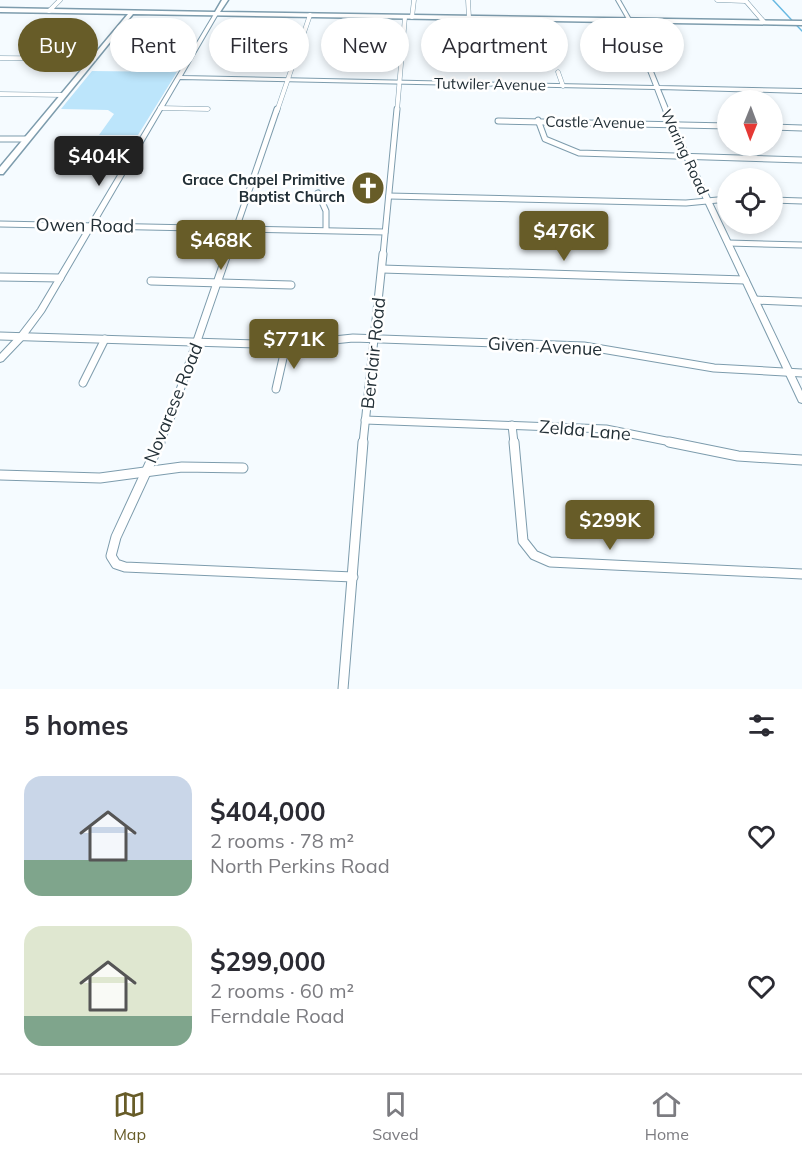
<!DOCTYPE html>
<meta charset="utf-8">
<style>
:root{--surface:#fff;--page:#f7f7f7;--text:#2b2b33;--muted:#7c7c81;--line:#e1e1e2;--accent:#675c28}
body{margin:0;font-family:Mulish,sans-serif;background:var(--page);color:var(--text);height:100vh;display:flex;flex-direction:column;font-size:22px;white-space:nowrap}
*{box-sizing:border-box;margin:0}
p{font-size:20px;color:var(--muted)}
.icon{flex:none;width:33px;height:33px;fill:none;stroke:currentColor;stroke-width:2;stroke-linecap:round;stroke-linejoin:round}
.map{position:relative;height:689px;overflow:hidden}
.side{display:flex;flex-direction:column;background:var(--surface);flex:1}
.side>*{flex:none}
.guide{position:absolute;left:18px;top:18px;width:766px;height:54px;display:flex;gap:12px}
.needle{width:39px;rotate:181deg}
.controls{position:absolute;left:717px;top:90px;display:grid;gap:12px}
.controls a{display:grid;place-items:center;width:66px;height:66px;border-radius:50%;background:var(--surface);box-shadow:0 3px 9px #0003;font-size:30px}
.price{position:absolute;translate:-50% -51px;padding:0 14px;border-radius:6px;background:var(--accent);color:#fff;font-size:20px;line-height:39px;filter:drop-shadow(0 2px 3px #0008)}
.price::after{content:'';position:absolute;left:50%;top:36px;width:18px;height:14px;margin-left:-9px;background:inherit;clip-path:polygon(0 0,100% 0,50% 100%)}
.price.current{background:#222;color:#fff}
ul{padding:0;list-style:none}
li{display:flex;align-items:center;gap:18px;height:150px;padding:0 24px}
li span{display:grid;place-items:center;flex:none;width:168px;height:120px;border-radius:18px;color:#555}
li>.icon{margin-inline-start:auto}
span .icon{width:72px;height:72px;fill:#fffc;stroke-width:1}
li b{font-size:26px}
h2{display:flex;justify-content:space-between;align-items:center;height:72px;padding:0 24px;font-size:26px}
.tag{padding:0 21px;border-radius:27px;background:var(--surface);box-shadow:0 3px 9px #0003;font-size:21px;line-height:54px}
.tag.current{background:var(--accent);color:#fff}
.tabs{display:flex;justify-content:space-around;align-items:center;height:84px;border-top:2px solid var(--line);background:var(--surface);font-size:16px;color:var(--muted)}
.tabs a{display:grid;justify-items:center;gap:3px}
.tabs .current{color:var(--accent)}
.map>svg:first-child{display:block}
</style>
<div class="map">
<svg width="802" height="689" viewBox="0 0 802 689">
<rect width="100%" height="100%" fill="#f5fbff"/>
<!-- green -->
<path fill="#bce5fb" d="M92,71l85,1 -39,63h-39l15,-21 -6,-4 -47,-1z"/>
<g fill="none" stroke-linecap="round" stroke-linejoin="round">
<!-- stream -->
<path stroke="#68b9e2" stroke-width="1.5" d="M773,0l29,31"/>
<defs>
<g id="minor-far3">
<path d="M468,0l1,18"/>
<path d="M717,0l28,1"/>
<path d="M745,0l19,22"/>
<path d="M49,11l11,-11"/>
<path d="M412,17l2,-17"/>
<path d="M0,58l94,1"/>
<path d="M558,72l5,14"/>
<path d="M0,94l63,1"/>
<path d="M160,108l48,1"/>
<path d="M277,111l33,-96"/>
<path d="M397,111l8,-94"/>
</g>
<g id="minor-far2">
<path d="M538,120l7,19 34,14 223,7"/>
<path d="M498,121l230,5"/>
<path d="M772,127l30,1"/>
<path d="M0,139h27"/>
<path d="M318,193l8,18v19"/>
<path d="M389,196l297,7 42,-4"/>
<path d="M772,200l30,1"/>
<path d="M0,224l385,8"/>
<path d="M728,243l74,2"/>
<path d="M227,255l50,-146"/>
<path d="M383,255l14,-146"/>
</g>
<g id="minor-far1">
<path d="M382,269l363,11"/>
<path d="M0,277l60,1"/>
<path d="M151,281l140,4"/>
<path d="M755,300l47,2"/>
<path d="M0,336l286,9 67,-7 231,8 130,22 88,5"/>
<path d="M83,383l22,-44"/>
<path d="M276,389l10,-44"/>
<path d="M365,420l241,9 70,14"/>
<path d="M512,425l2,18"/>
<path d="M159,443l10,-21 58,-168"/>
<path d="M363,443l20,-189"/>
</g>
<g id="minor">
<path d="M160,442l-44,95 -5,19 5,8 9,3 228,10"/>
<path d="M514,442l9,99 11,14 16,7 252,12"/>
<path d="M669,442l69,14 64,4"/>
<path d="M0,475l100,3 82,-11 61,1"/>
<path d="M343,689l20,-247"/>
</g>
<path id="tertiary" d="M216,13l2,1 -36,62 472,10 -26,-66 2,-1 2,1 27,66 143,3v4l-142,-4 14,34 128,268v12l-3,-1 -1,-2 -130,-277 -13,-34 -475,-10 -136,233 -20,27 -21,22 -3,1v-8l18,-19 20,-26 176,-295z"/>
<path id="secondary" d="M616,0h4l12,21h-4z"/>
<path id="primary" d="M222,0h6l-8,12 582,9v4l-669,-11 -130,160h-3v-7l128,-153 -128,-2v-4l215,4z"/>
</defs>
<!-- minor-far3 casing -->
<use href="#minor-far3" stroke="#7d9cad" stroke-width="5"/>
<!-- minor-far2 casing -->
<use href="#minor-far2" stroke="#7d9cad" stroke-width="7"/>
<!-- minor-far1 casing -->
<use href="#minor-far1" stroke="#7d9cad" stroke-width="9"/>
<!-- minor casing -->
<use href="#minor" stroke="#7d9cad" stroke-width="11"/>
<!-- tertiary casing -->
<use href="#tertiary" stroke="#7d9cad" stroke-width="2"/>
<!-- secondary casing -->
<use href="#secondary" stroke="#7d9cad" stroke-width="2"/>
<!-- primary casing -->
<use href="#primary" stroke="#7d9cad" stroke-width="3"/>
<!-- minor-far3 -->
<use href="#minor-far3" stroke="#fff" stroke-width="4"/>
<!-- minor-far2 -->
<use href="#minor-far2" stroke="#fff" stroke-width="5"/>
<!-- minor-far1 -->
<use href="#minor-far1" stroke="#fff" stroke-width="7"/>
<!-- minor -->
<use href="#minor" stroke="#fff" stroke-width="9"/>
<!-- tertiary -->
<use href="#tertiary" fill="#fff" fill-rule="evenodd"/>
<!-- secondary -->
<use href="#secondary" fill="#fff" fill-rule="evenodd"/>
<!-- primary -->
<use href="#primary" fill="#fff" fill-rule="evenodd"/>
</g>
<!-- icons -->
<defs>
<symbol id="church-disc" viewBox="-11 -11 22 22"><circle r="9.5" fill="#675c28" stroke="#fff"/><path d="M-1.2-6h2.4v3.5h3.3v2.4h-3.3V6h-2.4V-.1h-3.3v-2.4h3.3Z" fill="#fff"/></symbol>
</defs>
<g fill-rule="evenodd">
<use href="#church-disc" x="349" y="169" width="38" height="38"/>
</g>
<g text-anchor="middle" dominant-baseline="central" stroke-width="5" stroke-linejoin="round" paint-order="stroke">
<!-- far-street labels -->
<g font-size="15" fill="#222f36" stroke="#fff">
<text transform="translate(490 84) rotate(1)">Tutwiler Avenue</text>
<text transform="translate(595 122) rotate(1)">Castle Avenue</text>
<text transform="translate(685 152) rotate(65)">Waring Road</text>
</g>
<!-- far-poi labels -->
<g font-size="15" font-weight="bold" fill="#222f36" stroke="#fff" text-anchor="end">
<text x="345" y="179">Grace Chapel Primitive<tspan x="345" dy="17">Baptist Church</tspan></text>
</g>
<!-- street labels -->
<g font-size="18" fill="#222f36" stroke="#fff">
<text transform="translate(85 225) rotate(1)">Owen Road</text>
<text transform="translate(545 346) rotate(3)">Given Avenue</text>
<text transform="translate(373 353) rotate(-84)">Berclair Road</text>
<text transform="translate(173 403) rotate(-68)">Novarese Road</text>
<text transform="translate(585 430) rotate(5)">Zelda Lane</text>
</g>
</g>
</svg>
<div class="controls">
<a><svg class="needle" viewBox="-14 -14 28 28"><path d="M0-13l5 13h-10z" fill="#e53935"/><path d="M0 13l5-13h-10z" fill="#7c7c81"/></svg></a>
<a><svg class="icon" aria-label="locate" viewBox="0 0 24 24"><circle cx="12" cy="12" r="6"/><path d="M12 2v4M12 18v4M2 12h4M18 12h4"/></svg></a>
</div>
<b class="price current" style="left:99px;top:187px">$404K</b>
<b class="price" style="left:564px;top:262px">$476K</b>
<b class="price" style="left:221px;top:271px">$468K</b>
<b class="price" style="left:294px;top:370px">$771K</b>
<b class="price" style="left:610px;top:551px">$299K</b>
<div class="guide">
<a class="tag current">Buy</a>
<a class="tag">Rent</a>
<a class="tag">Filters</a>
<a class="tag">New</a>
<a class="tag">Apartment</a>
<a class="tag">House</a>
</div>
</div>
<section class="side">
<h2>5 homes<svg class="icon" aria-label="filters" viewBox="0 0 24 24"><path d="M4 7h16M4 17h16"/><circle cx="9" cy="7" r="2"/><circle cx="15" cy="17" r="2"/></svg></h2>
<ul>
<li><span style="background:linear-gradient(#c9d6e8 70%,#7fa58c 0)"><svg class="icon" aria-label="home" viewBox="0 0 24 24"><path d="M3 11l9-7 9 7M6 9v11h12V9"/></svg></span><div><b>$404,000</b><p>2 rooms · 78 m²</p><p>North Perkins Road</p></div><svg class="icon" aria-label="heart" viewBox="0 0 24 24"><path d="M12 20l-8-8c-3-5 5-10 8-4 3-6 11-1 8 4z"/></svg></li>
<li><span style="background:linear-gradient(#dfe7d0 75%,#7fa58c 0)"><svg class="icon" aria-label="home" viewBox="0 0 24 24"><path d="M3 11l9-7 9 7M6 9v11h12V9"/></svg></span><div><b>$299,000</b><p>2 rooms · 60 m²</p><p>Ferndale Road</p></div><svg class="icon" aria-label="heart" viewBox="0 0 24 24"><path d="M12 20l-8-8c-3-5 5-10 8-4 3-6 11-1 8 4z"/></svg></li>
</ul>
</section>
<nav class="tabs">
<a class="current"><svg class="icon" aria-label="map" viewBox="0 0 24 24"><path d="M3 6l6-2 6 2 6-2v14l-6 2-6-2-6 2zM9 4v14M15 6v14"/></svg>Map</a>
<a><svg class="icon" aria-label="saved" viewBox="0 0 24 24"><path d="M7 4h10v16l-5-4-5 4z"/></svg>Saved</a>
<a><svg class="icon" aria-label="home" viewBox="0 0 24 24"><path d="M3 11l9-7 9 7M6 9v11h12V9"/></svg>Home</a>
</nav>
